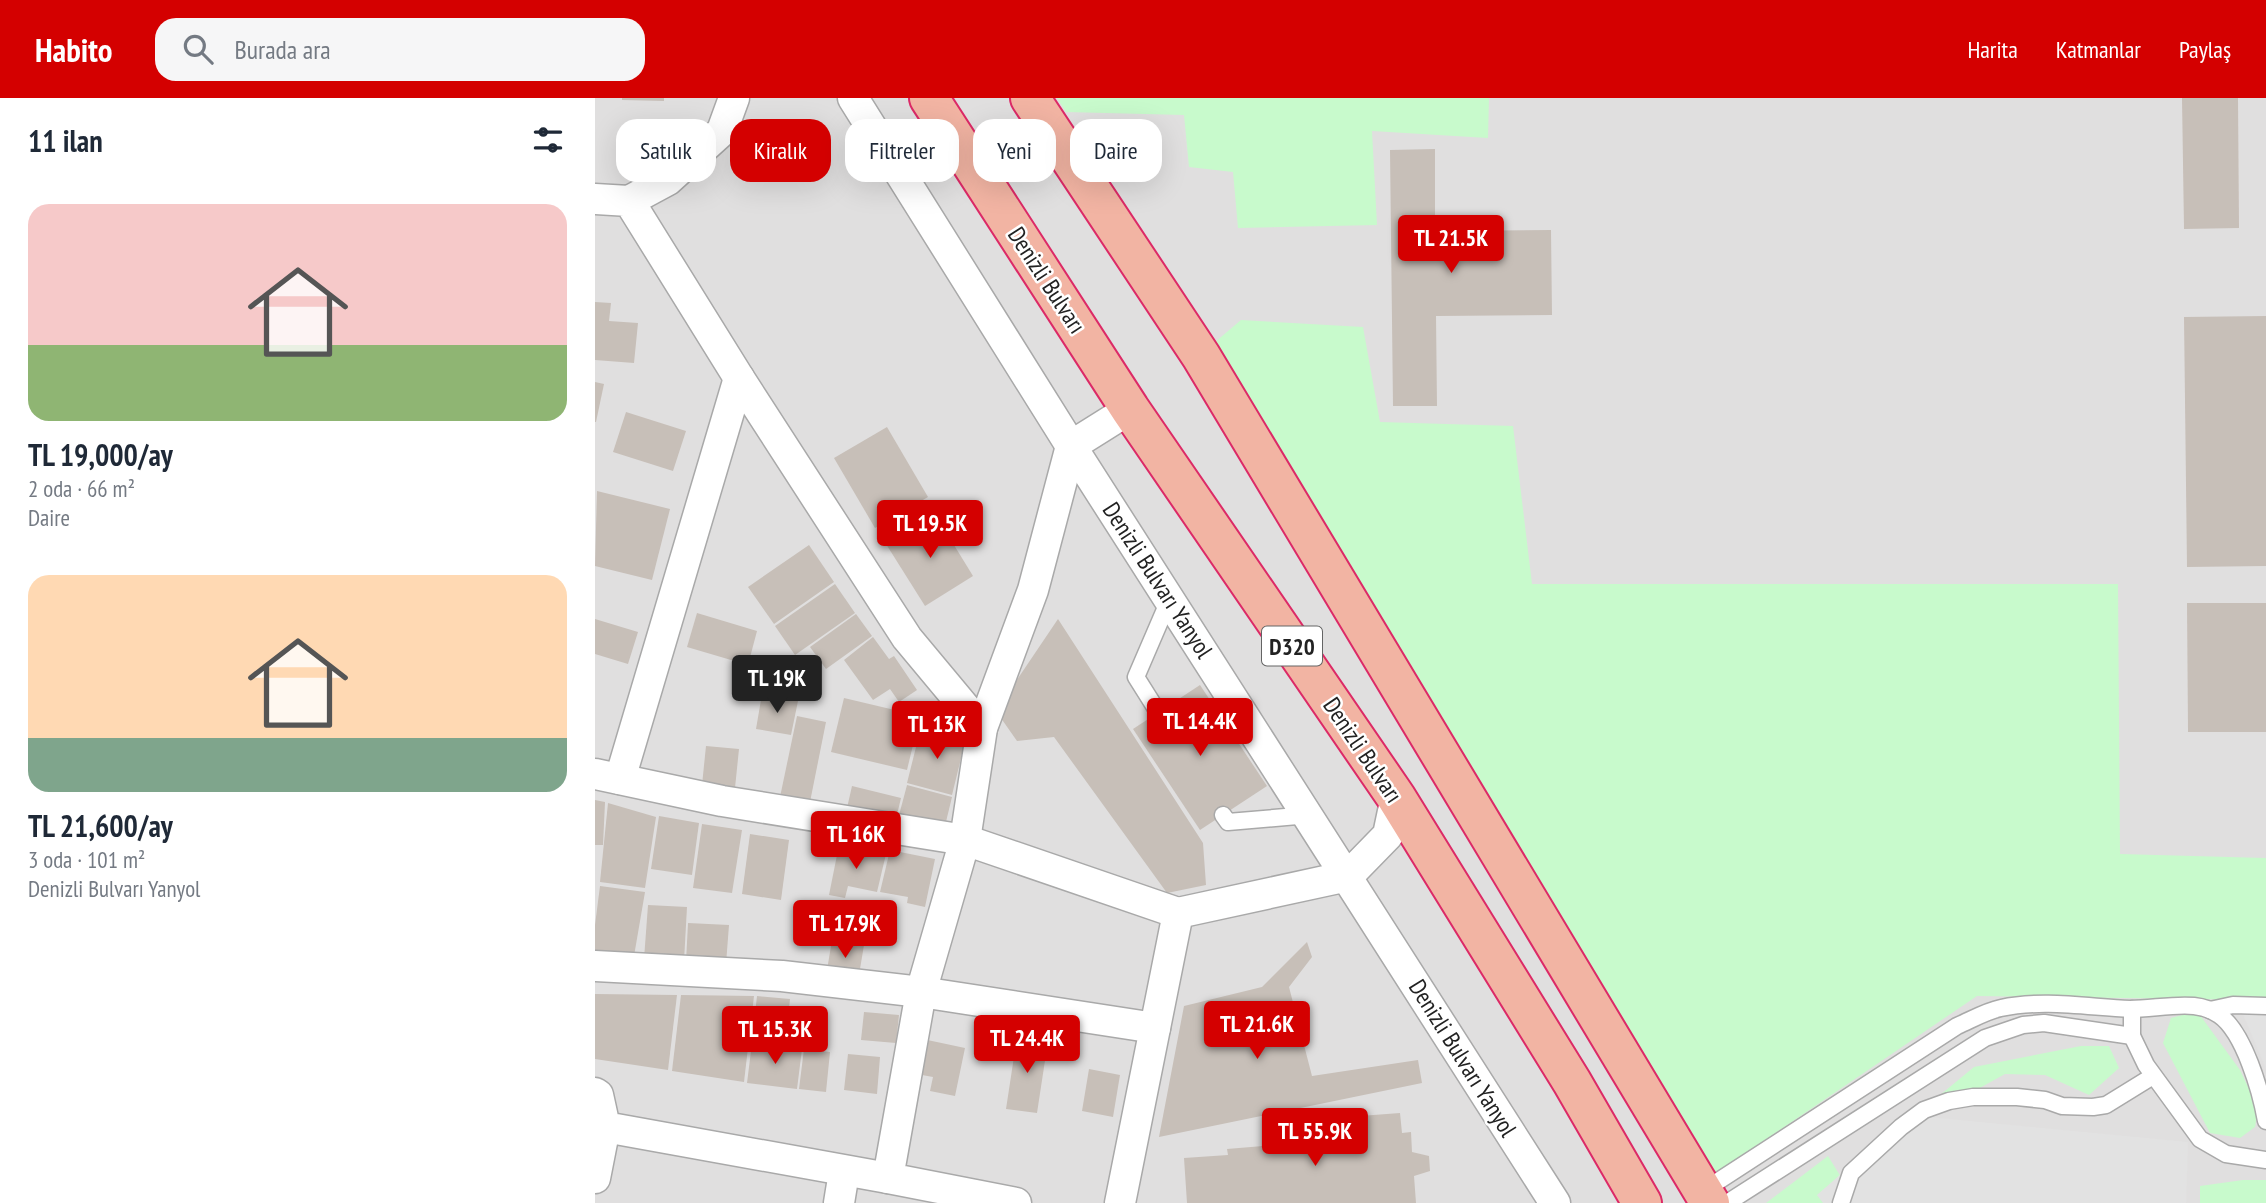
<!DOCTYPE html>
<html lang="tr">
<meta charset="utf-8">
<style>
:root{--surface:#fff;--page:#f6f6f7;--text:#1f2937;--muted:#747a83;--accent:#d40000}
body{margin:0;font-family:"PT Sans Narrow",sans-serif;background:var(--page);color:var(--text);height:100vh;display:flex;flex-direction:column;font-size:26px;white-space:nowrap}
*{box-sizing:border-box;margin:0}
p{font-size:23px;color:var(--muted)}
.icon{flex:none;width:38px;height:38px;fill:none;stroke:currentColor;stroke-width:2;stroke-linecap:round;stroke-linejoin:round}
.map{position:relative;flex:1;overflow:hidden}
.details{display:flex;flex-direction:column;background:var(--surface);width:595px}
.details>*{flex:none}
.guide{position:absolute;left:21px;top:21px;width:665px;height:63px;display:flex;gap:14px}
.price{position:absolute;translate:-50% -60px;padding:0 16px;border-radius:7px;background:var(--accent);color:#fff;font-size:23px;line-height:46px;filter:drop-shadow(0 2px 4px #0008)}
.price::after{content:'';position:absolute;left:50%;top:42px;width:21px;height:16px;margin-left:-10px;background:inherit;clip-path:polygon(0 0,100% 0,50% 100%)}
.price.current{background:#222;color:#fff}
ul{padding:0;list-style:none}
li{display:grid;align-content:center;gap:14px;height:371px;padding:0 28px}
li span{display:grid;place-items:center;height:217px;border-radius:21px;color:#555}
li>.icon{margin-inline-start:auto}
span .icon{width:126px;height:126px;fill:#fffc;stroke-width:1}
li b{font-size:30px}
h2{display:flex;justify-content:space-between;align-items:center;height:84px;padding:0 28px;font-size:30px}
.chip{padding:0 24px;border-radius:21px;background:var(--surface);box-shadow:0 7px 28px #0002;font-size:24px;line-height:63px}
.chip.current{background:var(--accent);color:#fff}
header{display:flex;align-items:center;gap:42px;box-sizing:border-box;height:98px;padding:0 35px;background:var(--accent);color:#fff}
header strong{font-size:33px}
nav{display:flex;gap:38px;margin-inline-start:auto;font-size:24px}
.search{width:490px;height:63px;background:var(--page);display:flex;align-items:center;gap:18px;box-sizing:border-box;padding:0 24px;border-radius:21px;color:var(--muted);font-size:26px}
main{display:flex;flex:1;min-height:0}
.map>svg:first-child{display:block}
</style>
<header>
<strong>Habito</strong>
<div class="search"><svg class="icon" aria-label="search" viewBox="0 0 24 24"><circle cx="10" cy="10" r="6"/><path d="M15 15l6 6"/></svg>Burada ara</div>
<nav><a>Harita</a><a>Katmanlar</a><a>Paylaş</a></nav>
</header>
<main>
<section class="details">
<h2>11 ilan<svg class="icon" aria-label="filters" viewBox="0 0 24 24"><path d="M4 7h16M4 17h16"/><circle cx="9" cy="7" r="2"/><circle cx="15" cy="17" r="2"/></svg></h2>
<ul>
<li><span style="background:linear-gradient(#f6c9c9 65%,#8fb573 0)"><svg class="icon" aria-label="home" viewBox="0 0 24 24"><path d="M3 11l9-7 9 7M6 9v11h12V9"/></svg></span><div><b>TL 19,000/ay</b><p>2 oda · 66 m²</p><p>Daire</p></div></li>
<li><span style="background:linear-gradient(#ffd9b3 75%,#7fa58c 0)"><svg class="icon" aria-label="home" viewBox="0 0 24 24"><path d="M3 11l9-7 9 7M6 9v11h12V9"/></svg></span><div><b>TL 21,600/ay</b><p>3 oda · 101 m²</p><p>Denizli Bulvarı Yanyol</p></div></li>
</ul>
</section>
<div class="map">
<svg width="1671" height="1105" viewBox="0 0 1671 1105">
<rect width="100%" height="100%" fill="#f2efe9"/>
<!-- residential -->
<rect fill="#e0dfdf" x="0" y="0" width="1671" height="1105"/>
<!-- park -->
<g fill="#c8facc">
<path d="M462,0h432l-1,40 -116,-7 5,94 -139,3 -5,-56 -44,-5 -5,-52 -118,-3z"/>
<path d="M646,222l122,7 17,95 133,4 19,158h586l2,270 146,4v142l-289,-4 -262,178 -507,-826z"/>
<path d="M1602,913l43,59 18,38 -3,19 -15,11 -30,-5 -47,-90 8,-25z"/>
<path d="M1486,948h28l10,22 -30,27 -44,-20 -40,-1 -56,31h-21l46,-38z"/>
<path d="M1233,1058l29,47h-91z"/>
<path d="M1648,1082h23v23h-66v-17z"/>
</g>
<!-- parking -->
<g fill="#e2e2e2">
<path d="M1645,909l26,1v61z"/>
<path d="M1313,1017l280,27 -2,61h-363l-6,-8z"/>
</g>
<!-- building -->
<g fill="#c7bfb8">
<path d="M27,0h42v3l-42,-1z"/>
<path d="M1587,0h56l1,130 -55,1z"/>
<path d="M840,51v82l116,-1 1,85 -116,1 1,90h-44l-3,-256z"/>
<path d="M0,204l16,1 -2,18 29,2 -4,40 -39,-3z"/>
<path d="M1671,218v250l-79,1 -3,-250z"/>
<path d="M0,284l9,2 -8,38h-1z"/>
<path d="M31,314l60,19 -13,40 -60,-19z"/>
<path d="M292,329l41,70 -53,31 -41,-70z"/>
<path d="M2,393l73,18 -18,71 -57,-14z"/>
<path d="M340,416l38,62 -48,30 -39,-62z"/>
<path d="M214,447l25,37 -60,42 -26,-37z"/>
<path d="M240,486l20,29 -60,42 -20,-29z"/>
<path d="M1592,505h79v129h-78z"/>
<path d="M102,515l60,18 -9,34 -61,-18z"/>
<path d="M261,516l16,22 -46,33 -16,-22z"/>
<path d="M0,521l43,13 -10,32 -33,-10z"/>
<path d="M463,521l145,224 3,42 -39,8 -113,-156 -37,4 -21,-30z"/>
<path d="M278,539l16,22 5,-3 23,34 -18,12 -9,-13 -17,11 -29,-40z"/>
<path d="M605,587l67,101 -67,44 -67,-101z"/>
<path d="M167,596l36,7 -7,34 -35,-6z"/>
<path d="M249,600l76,18 -13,54 -76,-18z"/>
<path d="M202,618l29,6 -16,80 -30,-5z"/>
<path d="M326,629l45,11 -14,57 -45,-12z"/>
<path d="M111,648l33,3 -4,39 -33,-3z"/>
<path d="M312,687l45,12 -8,33 -46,-11z"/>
<path d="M257,688l49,12 -5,21 -49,-11z"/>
<path d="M0,702l10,2 -2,43h-8z"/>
<path d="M13,705l48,14 -11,71 -45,-6z"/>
<path d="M64,718l40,7 -7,52 -41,-6z"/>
<path d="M107,726l40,6 -10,63 -39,-5z"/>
<path d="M155,736l39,6 -8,60 -39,-6z"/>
<path d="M244,747l47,9 -9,38 -29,-6 -3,12 -16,-3z"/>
<path d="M295,752l45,9 -10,48 -18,-4 1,-6 -28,-5z"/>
<path d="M5,788l45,6 -11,64 -39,1v-32z"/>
<path d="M53,807l39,2 -3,54 -40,-2z"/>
<path d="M93,825l41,2 -3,39 -40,-2z"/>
<path d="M237,842l32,5 -6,36 -32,-5z"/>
<path d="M712,844l5,15 -23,30 23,89 106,-16 4,23 -263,54 25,-131 78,-19z"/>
<path d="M0,896l82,1 -9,75 -73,-11z"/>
<path d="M86,897l73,1 -10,86 -72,-11z"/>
<path d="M162,898l33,3 -2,19 8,1 -3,26 -41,-4z"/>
<path d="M269,914l35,3 -3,28 -35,-3z"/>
<path d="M422,939l31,4 -11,72 -31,-4z"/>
<path d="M323,940l47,10 -10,48 -25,-5 3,-14 -22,-4z"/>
<path d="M157,945l50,6 -5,40 -50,-6z"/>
<path d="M209,951l26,3 -4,40 -27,-3z"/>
<path d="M253,956l32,3 -3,37 -33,-4z"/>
<path d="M494,971l31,6 -7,42 -31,-6z"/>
<path d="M805,1015l2,20 9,-1 1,20 17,4 1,15 -16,5 2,27h-229l-3,-45 44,-3 -1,-6 47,-4 -1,-7 44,-3 -1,-8 31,-3v-7z"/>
</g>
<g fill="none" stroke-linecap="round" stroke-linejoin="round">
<defs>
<g id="service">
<path d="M563,614l-22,-35 34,-79"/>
<path d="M628,717l5,7 81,-7"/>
<path d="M1537,911v27l14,29 54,74 26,15 40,6"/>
<path d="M1615,912l23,-5 33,1"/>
<path d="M1108,1093l254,-165c14,-6 29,-15 44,-18 42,-9 86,-1 129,1 21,0 43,-5 64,-3 9,1 18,4 25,9 25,17 42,77 47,106"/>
<path d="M1132,1105l258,-165 38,-13 21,-2 88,13"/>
<path d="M1246,1105l10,-30 50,-46 23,-17 25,-9 24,-4h44l28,3 17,6 31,1 13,-2 47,-29"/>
</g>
<g id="minor">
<path d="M258,0l218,348 484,757"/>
<path d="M0,101l34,2 110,177 168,260 75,90"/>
<path d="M34,103l39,-21 54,-49 12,-33"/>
<path d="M0,676l127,27 243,39 213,73"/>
<path d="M25,681l119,-401"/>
<path d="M0,868l187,10 139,16 234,36"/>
<path d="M0,995l3,2 7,32 283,51"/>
<path d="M0,1080l10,-51"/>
<path d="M244,1105l5,-31"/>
<path d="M421,1105l-128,-25 33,-186 44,-152 17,-112 51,-138 38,-144 59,-37"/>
<path d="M525,1105l58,-290 170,-37 40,-41 8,-38"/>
</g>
<g id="trunk">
<path d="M334,0l201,311 266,388 176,285 70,121"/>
<path d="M435,0l171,258 509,847"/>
</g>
</defs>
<!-- service casing -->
<use href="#service" stroke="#a9a9a9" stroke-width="19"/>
<!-- minor casing -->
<use href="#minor" stroke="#a9a9a9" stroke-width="33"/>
<!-- trunk casing -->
<use href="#trunk" stroke="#dc2a67" stroke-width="42"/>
<!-- service -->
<use href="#service" stroke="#fff" stroke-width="16"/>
<!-- minor -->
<use href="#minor" stroke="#fff" stroke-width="30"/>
<!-- trunk -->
<use href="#trunk" stroke="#f2b4a3" stroke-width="38"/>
</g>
<g text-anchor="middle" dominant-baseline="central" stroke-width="5" stroke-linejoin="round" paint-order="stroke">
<!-- shield labels -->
<rect fill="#fff" stroke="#646464" stroke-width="2" x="667" y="528.5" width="60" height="39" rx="5"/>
<g font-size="23" font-weight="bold" fill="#222">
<text x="697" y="548">D320</text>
</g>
<!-- street labels -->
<g font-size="24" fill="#222" stroke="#fff">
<text transform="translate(452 182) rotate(57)">Denizli Bulvarı</text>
<text transform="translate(563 482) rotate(57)">Denizli Bulvarı Yanyol</text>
<text transform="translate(768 652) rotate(56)">Denizli Bulvarı</text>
<text transform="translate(868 960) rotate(58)">Denizli Bulvarı Yanyol</text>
</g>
</g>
</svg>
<b class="price" style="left:856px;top:177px">TL 21.5K</b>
<b class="price" style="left:335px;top:462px">TL 19.5K</b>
<b class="price current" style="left:182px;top:617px">TL 19K</b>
<b class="price" style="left:605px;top:660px">TL 14.4K</b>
<b class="price" style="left:342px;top:663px">TL 13K</b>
<b class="price" style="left:261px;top:773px">TL 16K</b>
<b class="price" style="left:250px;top:862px">TL 17.9K</b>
<b class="price" style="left:662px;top:963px">TL 21.6K</b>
<b class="price" style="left:180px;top:968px">TL 15.3K</b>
<b class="price" style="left:432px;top:977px">TL 24.4K</b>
<b class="price" style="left:720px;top:1070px">TL 55.9K</b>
<div class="guide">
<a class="chip">Satılık</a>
<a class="chip current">Kiralık</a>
<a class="chip">Filtreler</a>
<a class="chip">Yeni</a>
<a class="chip">Daire</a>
</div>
</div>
</main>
